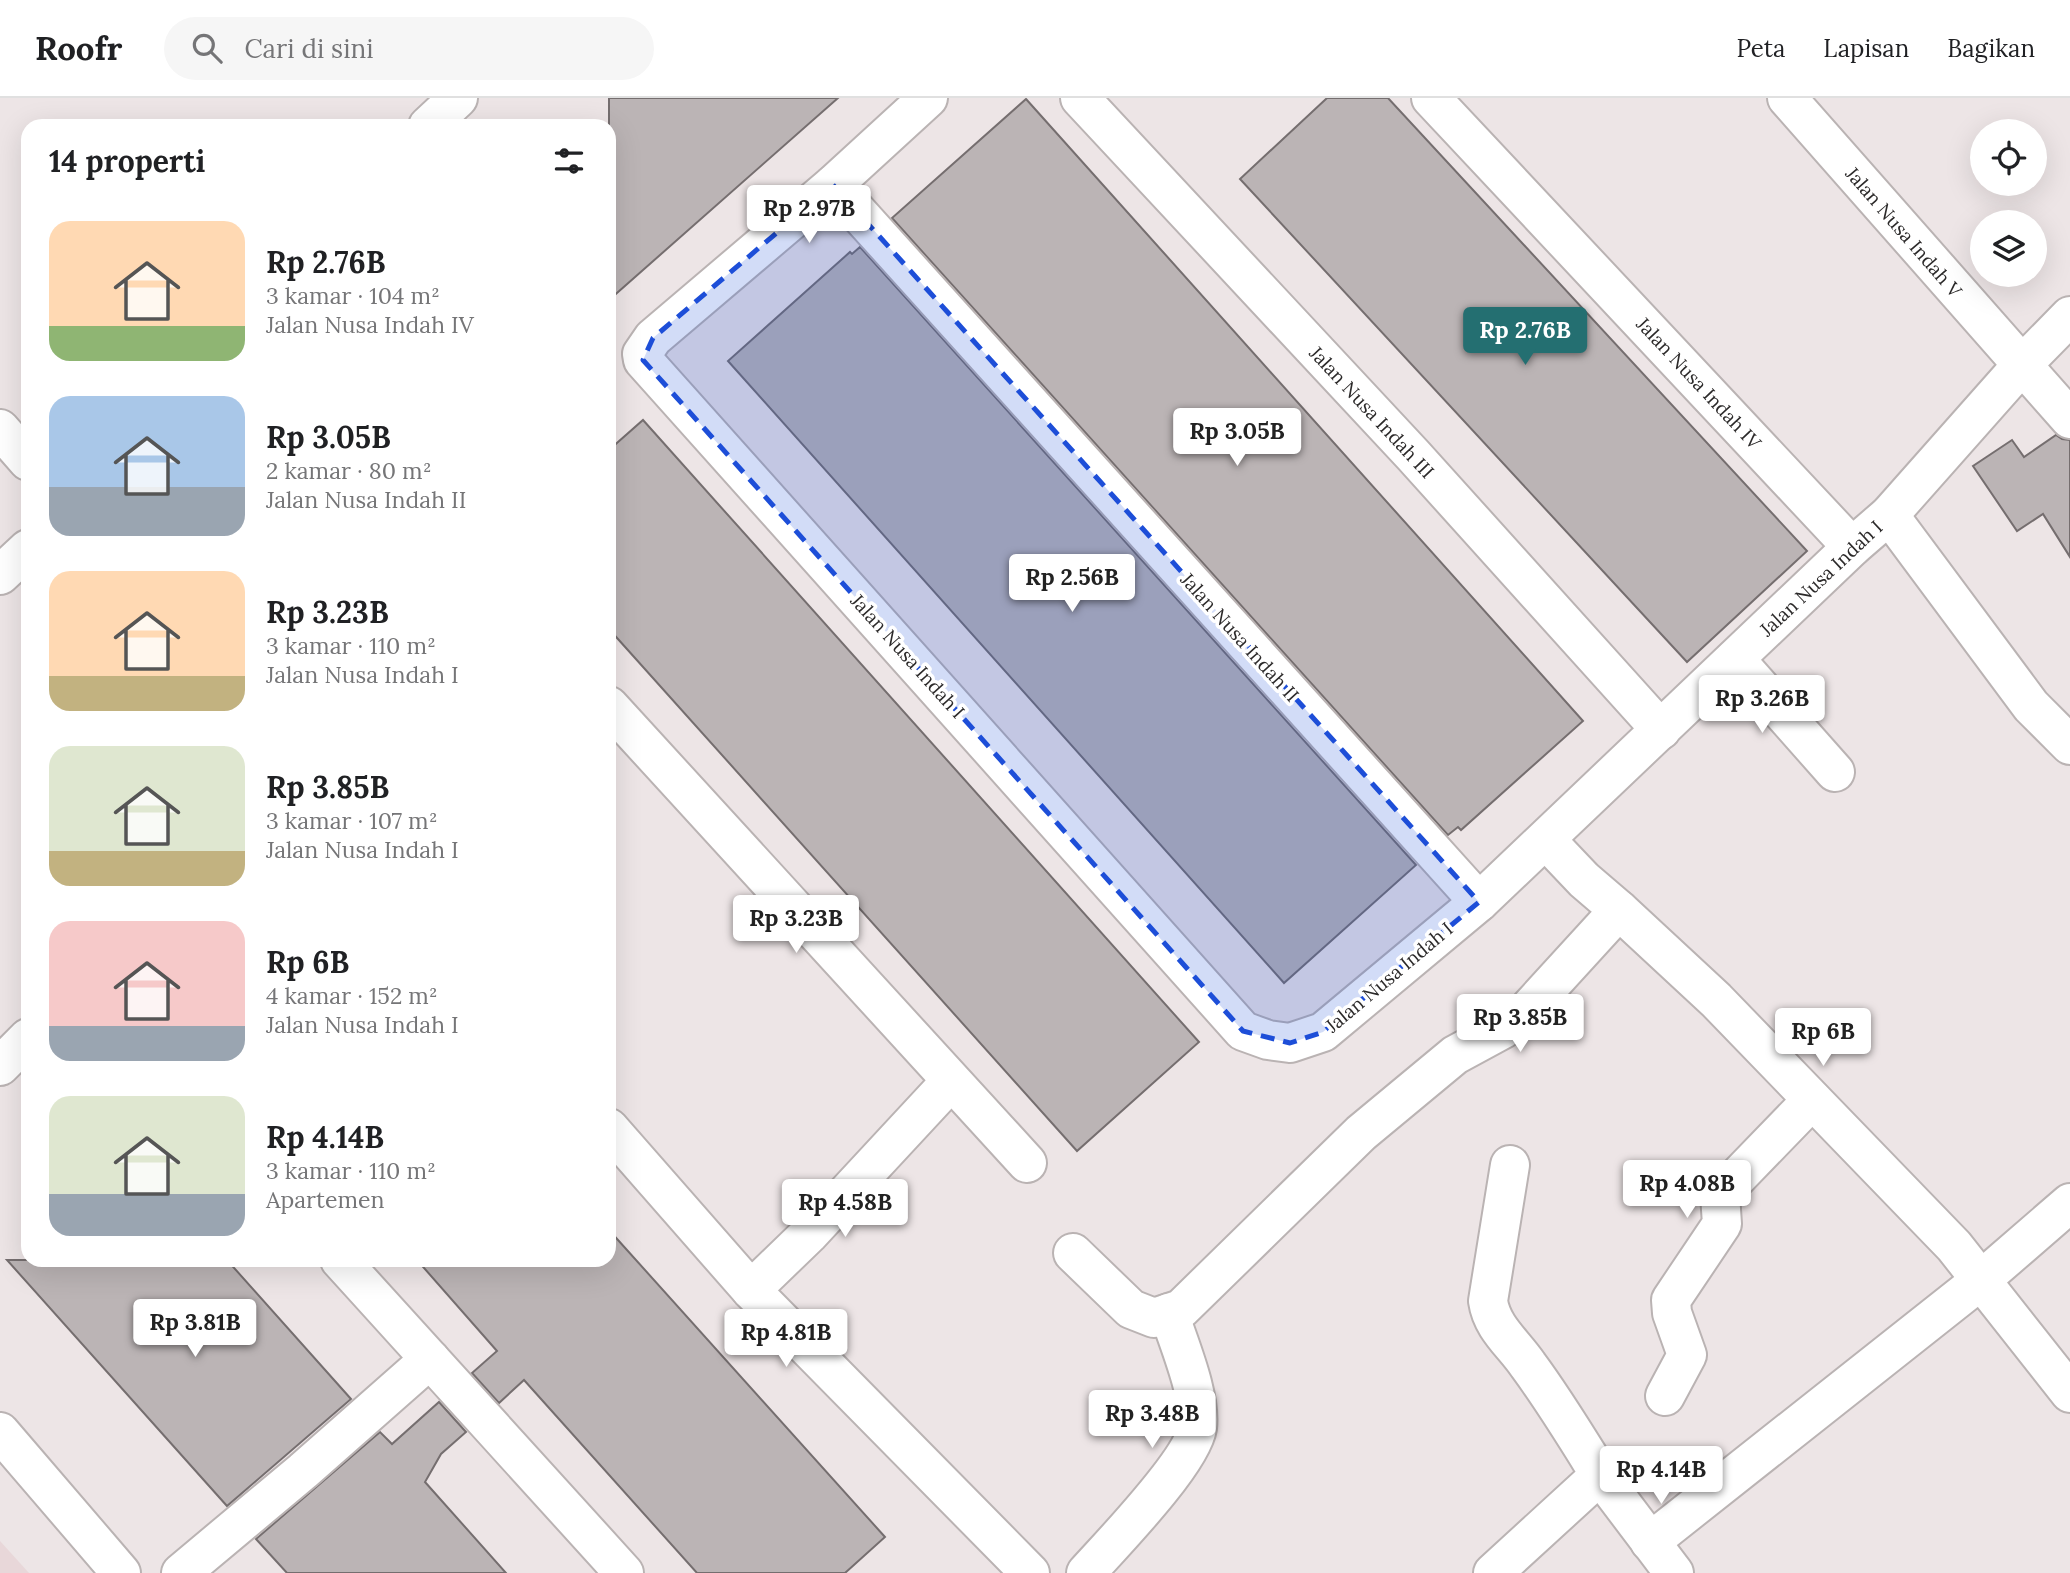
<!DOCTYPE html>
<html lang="id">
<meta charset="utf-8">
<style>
:root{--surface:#fff;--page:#f6f6f6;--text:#202124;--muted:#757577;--line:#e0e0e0;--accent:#246f71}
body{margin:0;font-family:Lora,serif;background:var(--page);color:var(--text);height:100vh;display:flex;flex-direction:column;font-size:26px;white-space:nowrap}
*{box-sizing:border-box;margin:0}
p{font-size:23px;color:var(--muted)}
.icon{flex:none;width:38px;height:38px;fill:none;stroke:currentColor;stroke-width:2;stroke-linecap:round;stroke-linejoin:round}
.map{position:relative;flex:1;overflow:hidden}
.panel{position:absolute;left:21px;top:21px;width:595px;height:1148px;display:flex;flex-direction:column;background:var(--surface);border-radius:21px;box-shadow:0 7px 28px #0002}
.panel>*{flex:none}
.controls{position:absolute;left:1970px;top:21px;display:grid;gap:14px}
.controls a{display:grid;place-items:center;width:77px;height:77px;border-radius:50%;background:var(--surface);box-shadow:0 7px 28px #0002;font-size:35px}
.price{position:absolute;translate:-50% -60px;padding:0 16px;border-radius:7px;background:#fff;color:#222;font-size:23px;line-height:46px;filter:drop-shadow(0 2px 4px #0008)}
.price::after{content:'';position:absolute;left:50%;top:42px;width:21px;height:16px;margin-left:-10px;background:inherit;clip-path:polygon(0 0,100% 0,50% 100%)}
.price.active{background:var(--accent);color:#fff}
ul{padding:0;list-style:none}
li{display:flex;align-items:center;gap:21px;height:175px;padding:0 28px}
li span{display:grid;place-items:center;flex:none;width:196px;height:140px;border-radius:21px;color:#555}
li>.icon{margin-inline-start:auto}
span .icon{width:84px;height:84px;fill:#fffc;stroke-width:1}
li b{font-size:30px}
h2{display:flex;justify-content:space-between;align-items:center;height:84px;padding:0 28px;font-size:30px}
header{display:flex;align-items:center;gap:42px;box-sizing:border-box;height:98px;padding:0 35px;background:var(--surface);border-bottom:2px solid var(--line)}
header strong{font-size:33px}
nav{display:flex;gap:38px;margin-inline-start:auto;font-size:24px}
.search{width:490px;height:63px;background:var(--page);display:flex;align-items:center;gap:18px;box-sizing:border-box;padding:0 24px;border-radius:38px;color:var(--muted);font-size:26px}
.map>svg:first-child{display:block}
</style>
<header>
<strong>Roofr</strong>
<div class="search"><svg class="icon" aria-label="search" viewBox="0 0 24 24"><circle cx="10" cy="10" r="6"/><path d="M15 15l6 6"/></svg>Cari di sini</div>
<nav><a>Peta</a><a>Lapisan</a><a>Bagikan</a></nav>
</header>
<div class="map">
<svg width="2070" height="1475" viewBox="0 0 2070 1475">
<rect width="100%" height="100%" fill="#ede5e6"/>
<!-- built -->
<path fill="#e8d7d9" d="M0,1443l29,32h-29z"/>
<!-- building -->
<g fill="#bbb4b5" stroke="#756e6f" stroke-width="2">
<path d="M609,0h229l-229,202z"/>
<path d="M1327,0h61l419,453 -120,111 -447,-483z"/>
<path d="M1026,1l557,622 -122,109 -3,-3 -10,8 -556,-617z"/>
<path d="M860,149l556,618 -132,118 -556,-622 122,-109 2,2z"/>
<path d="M643,322l556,622 -122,109 -468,-522v-179z"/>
<path d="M2056,337l6,4 8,1v117l-27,-43 -26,17 -44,-65 39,-26 12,17z"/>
<path d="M609,1132l276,307 -40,36h-148l-173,-193 -25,23 -27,-30 25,-22 -80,-91h192z"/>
<path d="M7,1162h220l124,139 -124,107z"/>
<path d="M439,1304l27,30 -25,22 -16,28 81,91h-219l-31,-34 124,-107 12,12z"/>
</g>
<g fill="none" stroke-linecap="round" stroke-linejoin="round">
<defs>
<g id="minor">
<path d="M928,0l-95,87 -180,153 -11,16 1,6 600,671 25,9 22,3 33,-11 156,-130 373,-355 37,-32 132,-149 49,-50"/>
<path d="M1080,0l333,357 248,275"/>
<path d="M1431,0l421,449"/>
<path d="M1787,0l283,321"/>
<path d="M428,28l30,-28"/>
<path d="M833,87l646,717"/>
<path d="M0,331l28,32"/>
<path d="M1889,417l142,191 39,39"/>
<path d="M0,477l28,-26"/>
<path d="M1735,561l100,113"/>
<path d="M609,608l418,457"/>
<path d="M1546,742l38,40 35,30 97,90 238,246 116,147"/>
<path d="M0,968l28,-28"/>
<path d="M609,1030l142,162 279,283"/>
<path d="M1073,1155l58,56 23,9 27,-9 180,-176 94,-78 48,-26 21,-15 95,-104"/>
<path d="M340,1162l284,313"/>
<path d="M751,1192l58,-56 142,-153"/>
<path d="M1665,1298l22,-41 -15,-42 -1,-13 51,-76 -2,-29 92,-95"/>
<path d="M0,1334l121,141"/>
<path d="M1600,1377l74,98"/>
<path d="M1650,1444l331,-262 89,-77"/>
<path d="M181,1475l122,-102 127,-112"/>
<path d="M1086,1475c26,-29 106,-111 111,-145 4,-34 -18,-83 -28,-115"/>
<path d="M1493,1475l107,-98c-23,-37 -46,-75 -72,-110 -15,-22 -36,-37 -40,-64l22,-136"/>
</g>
</defs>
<!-- minor casing -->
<use href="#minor" stroke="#bab3b3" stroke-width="42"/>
<!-- minor -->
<use href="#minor" stroke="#fff" stroke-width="38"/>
</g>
<!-- marked area -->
<path fill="#1d4ed8" fill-opacity="0.2" stroke="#1d4ed8" stroke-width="5" stroke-dasharray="14 9" stroke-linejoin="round" d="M833,87l646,717 -156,130 -33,11 -47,-12 -600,-671 10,-22z"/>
<g text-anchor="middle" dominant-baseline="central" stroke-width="7" stroke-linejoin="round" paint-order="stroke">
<!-- street labels -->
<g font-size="19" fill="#2c2a2a" stroke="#fff">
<text transform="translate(1904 134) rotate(49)">Jalan Nusa Indah V</text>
<text transform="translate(1699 285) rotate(47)">Jalan Nusa Indah IV</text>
<text transform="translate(1372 314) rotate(47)">Jalan Nusa Indah III</text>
<text transform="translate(1821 480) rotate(-43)">Jalan Nusa Indah I</text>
<text transform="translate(1240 539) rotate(48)">Jalan Nusa Indah II</text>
<text transform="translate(908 558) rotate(48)">Jalan Nusa Indah I</text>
<text transform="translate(1389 879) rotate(-40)">Jalan Nusa Indah I</text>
</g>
</g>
</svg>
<div class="controls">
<a><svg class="icon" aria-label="locate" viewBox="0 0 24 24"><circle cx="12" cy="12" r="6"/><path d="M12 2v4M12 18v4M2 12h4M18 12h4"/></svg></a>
<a><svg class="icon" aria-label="layers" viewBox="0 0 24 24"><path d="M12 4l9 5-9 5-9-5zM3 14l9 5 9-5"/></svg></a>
</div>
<b class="price" style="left:809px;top:147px">Rp 2.97B</b>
<b class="price active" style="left:1525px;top:269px">Rp 2.76B</b>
<b class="price" style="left:1237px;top:370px">Rp 3.05B</b>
<b class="price" style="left:1072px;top:516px">Rp 2.56B</b>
<b class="price" style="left:1762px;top:637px">Rp 3.26B</b>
<b class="price" style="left:796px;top:857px">Rp 3.23B</b>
<b class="price" style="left:1520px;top:956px">Rp 3.85B</b>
<b class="price" style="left:1823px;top:970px">Rp 6B</b>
<b class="price" style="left:1687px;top:1122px">Rp 4.08B</b>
<b class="price" style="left:845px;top:1141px">Rp 4.58B</b>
<b class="price" style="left:195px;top:1261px">Rp 3.81B</b>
<b class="price" style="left:786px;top:1271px">Rp 4.81B</b>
<b class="price" style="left:1152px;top:1352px">Rp 3.48B</b>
<b class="price" style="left:1661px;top:1408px">Rp 4.14B</b>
<section class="panel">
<h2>14 properti<svg class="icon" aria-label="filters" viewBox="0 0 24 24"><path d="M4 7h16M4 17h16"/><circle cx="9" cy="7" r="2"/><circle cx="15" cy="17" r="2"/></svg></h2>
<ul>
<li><span style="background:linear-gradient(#ffd9b3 75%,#8fb573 0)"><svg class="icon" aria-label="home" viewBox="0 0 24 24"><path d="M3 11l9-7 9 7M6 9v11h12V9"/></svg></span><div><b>Rp 2.76B</b><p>3 kamar · 104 m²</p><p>Jalan Nusa Indah IV</p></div></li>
<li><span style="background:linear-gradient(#a9c7e8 65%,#9aa5b1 0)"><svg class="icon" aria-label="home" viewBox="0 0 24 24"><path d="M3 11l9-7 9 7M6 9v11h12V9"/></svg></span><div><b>Rp 3.05B</b><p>2 kamar · 80 m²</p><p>Jalan Nusa Indah II</p></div></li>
<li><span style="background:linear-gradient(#ffd9b3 75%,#c2b280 0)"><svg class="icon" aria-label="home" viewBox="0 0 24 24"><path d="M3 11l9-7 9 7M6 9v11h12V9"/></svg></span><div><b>Rp 3.23B</b><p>3 kamar · 110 m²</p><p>Jalan Nusa Indah I</p></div></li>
<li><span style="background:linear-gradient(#dfe7d0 75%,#c2b280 0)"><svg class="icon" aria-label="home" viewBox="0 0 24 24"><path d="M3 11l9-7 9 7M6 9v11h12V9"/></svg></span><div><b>Rp 3.85B</b><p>3 kamar · 107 m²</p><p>Jalan Nusa Indah I</p></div></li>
<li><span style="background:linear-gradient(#f6c9c9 75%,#9aa5b1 0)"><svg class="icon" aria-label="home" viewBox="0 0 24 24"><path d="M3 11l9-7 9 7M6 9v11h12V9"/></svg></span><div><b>Rp 6B</b><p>4 kamar · 152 m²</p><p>Jalan Nusa Indah I</p></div></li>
<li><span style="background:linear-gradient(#dfe7d0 70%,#9aa5b1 0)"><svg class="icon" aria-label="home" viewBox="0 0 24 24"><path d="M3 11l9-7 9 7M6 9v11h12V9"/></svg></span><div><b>Rp 4.14B</b><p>3 kamar · 110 m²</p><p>Apartemen</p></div></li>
</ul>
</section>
</div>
